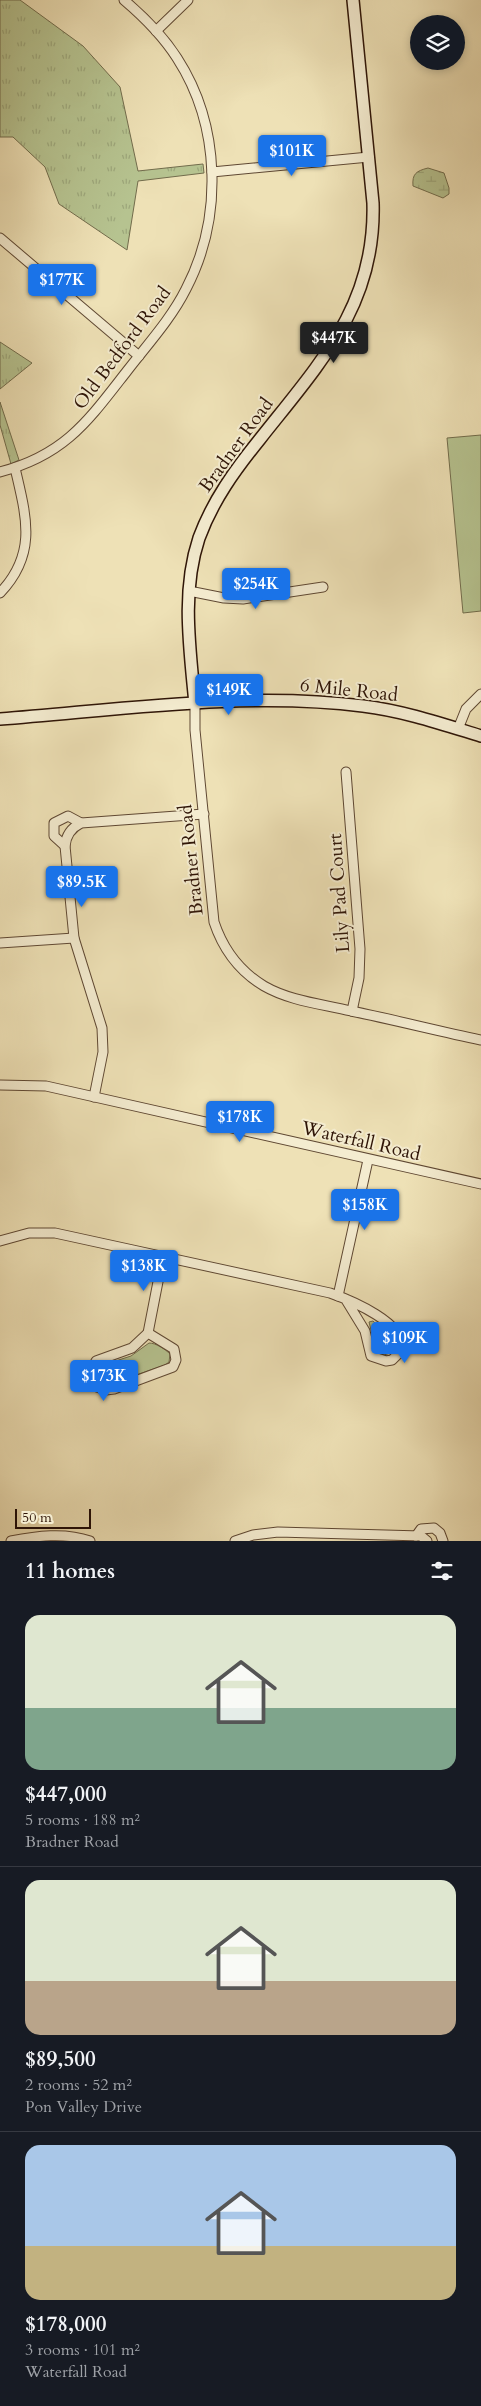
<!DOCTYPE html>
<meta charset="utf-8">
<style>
:root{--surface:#171b24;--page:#20242c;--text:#f1f3f6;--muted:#9ea1a6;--line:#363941;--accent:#1a73e8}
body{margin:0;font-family:Cardo,serif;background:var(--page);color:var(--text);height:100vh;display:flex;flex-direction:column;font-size:19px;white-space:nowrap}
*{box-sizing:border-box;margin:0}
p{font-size:16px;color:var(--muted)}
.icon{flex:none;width:28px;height:28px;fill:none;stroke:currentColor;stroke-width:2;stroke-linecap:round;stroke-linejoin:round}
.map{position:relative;height:1541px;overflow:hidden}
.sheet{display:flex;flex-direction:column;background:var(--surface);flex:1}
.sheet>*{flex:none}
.fabs{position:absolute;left:410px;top:15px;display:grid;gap:10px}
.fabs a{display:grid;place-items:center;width:55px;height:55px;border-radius:50%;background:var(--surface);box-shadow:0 2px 8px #0003;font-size:25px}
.scale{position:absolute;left:15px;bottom:12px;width:76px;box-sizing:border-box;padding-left:5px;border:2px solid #2f1507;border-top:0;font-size:14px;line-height:18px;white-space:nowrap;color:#2f1507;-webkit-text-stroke:4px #f4ecd0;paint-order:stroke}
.price{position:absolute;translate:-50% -42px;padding:0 11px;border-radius:5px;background:var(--accent);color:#fff;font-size:16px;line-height:32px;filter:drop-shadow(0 1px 2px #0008)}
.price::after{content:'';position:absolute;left:50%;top:30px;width:15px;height:11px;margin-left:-8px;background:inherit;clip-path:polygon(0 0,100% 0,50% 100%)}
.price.current{background:#222;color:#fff}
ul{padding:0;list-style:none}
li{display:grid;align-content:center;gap:10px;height:265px;padding:0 25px}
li+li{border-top:1px solid var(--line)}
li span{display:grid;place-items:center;height:155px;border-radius:15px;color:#555}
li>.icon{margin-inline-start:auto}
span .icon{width:90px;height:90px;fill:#fffc;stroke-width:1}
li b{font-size:21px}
h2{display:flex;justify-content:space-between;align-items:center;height:60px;padding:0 25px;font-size:21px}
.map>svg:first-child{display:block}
</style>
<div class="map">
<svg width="481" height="1541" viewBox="0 0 481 1541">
<defs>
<pattern id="wetland-marsh" width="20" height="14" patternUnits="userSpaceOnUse" patternTransform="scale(1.25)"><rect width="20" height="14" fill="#b6c390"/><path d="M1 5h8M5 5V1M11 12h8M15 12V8" fill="none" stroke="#9da77b"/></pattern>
<pattern id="park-tufts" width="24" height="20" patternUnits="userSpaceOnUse" patternTransform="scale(1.25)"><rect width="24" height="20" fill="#b6c390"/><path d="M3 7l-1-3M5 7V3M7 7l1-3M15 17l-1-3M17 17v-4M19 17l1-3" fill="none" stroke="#9da77b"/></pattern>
</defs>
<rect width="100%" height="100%" fill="#eee1b6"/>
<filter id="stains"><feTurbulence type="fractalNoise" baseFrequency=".004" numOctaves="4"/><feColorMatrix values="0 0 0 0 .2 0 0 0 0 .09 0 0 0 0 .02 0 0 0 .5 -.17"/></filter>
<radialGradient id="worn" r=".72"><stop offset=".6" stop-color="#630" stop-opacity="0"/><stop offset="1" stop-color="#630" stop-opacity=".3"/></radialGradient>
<!-- grass -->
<g fill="#b6c390" stroke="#726c4c">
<path d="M481,435v176l-18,2 -16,-175z"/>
<path d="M373,1321l21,22 -4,10 -6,2 -8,-5 -7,-28z"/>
<path d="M149,1343c7,0 16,6 21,11l-1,8 -4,3 -55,19 -10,-4 -2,-4 2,-10 31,-10z"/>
</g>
<!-- wetland -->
<path fill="url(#wetland-marsh)" stroke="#726c4c" d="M428,168l16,5 5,15v6l-6,4 -30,-12c-1,-12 3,-15 15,-18z"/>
<!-- park -->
<g fill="url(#park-tufts)" stroke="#726c4c">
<path d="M0,0h20l63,46 37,41 18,84 65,-7 1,9 -66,8 -11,69 -68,-46 -14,-37 -32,-30h-13z"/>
<path d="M0,342l32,21 -32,26z"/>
<path d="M0,402l19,58 -8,4 -11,-39z"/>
</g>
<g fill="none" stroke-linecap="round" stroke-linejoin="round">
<defs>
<g id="street">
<path d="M156,31l32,-31"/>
<path d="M212,172l157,-15"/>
<path d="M0,238l139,118"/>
<path d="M0,472c65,-17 88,-51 127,-101 20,-26 44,-52 59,-82 37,-71 35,-163 -9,-231 -14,-22 -33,-41 -53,-58"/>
<path d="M189,591l35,7 19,1 80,-12"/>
<path d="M0,593c38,-40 26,-77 15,-125"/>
<path d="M195,704v26l19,192c9,27 25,49 50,64 26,15 58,18 87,25 44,9 87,20 130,29"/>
<path d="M458,729l8,-20 15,-15"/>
<path d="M346,772l14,177 -1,29 -7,33"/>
<path d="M65,846l-11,-10v-13l14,-7 13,7"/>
<path d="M0,943l74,-5"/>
<path d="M0,1085l46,1 435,98"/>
<path d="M94,1097l9,-45 -1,-24 -28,-90 -9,-92c1,-11 6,-18 16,-23l123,-9"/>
<path d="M0,1241l29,-8h26l275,60c20,7 79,31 71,58l-9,9 -6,1 -15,-5 -6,-25 -19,-31"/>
<path d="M338,1296l30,-136"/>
<path d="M148,1333l26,16 2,11 -3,7 -59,22 -8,1 -9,-3 -5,-17 4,-9 36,-13z"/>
<path d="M148,1333l15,-77"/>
<path d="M416,1536l5,-7 13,-1 6,5 3,8"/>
<path d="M11,1541c25,-5 54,-9 79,0"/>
<path d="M235,1541l18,-6 25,-3 143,4 6,5"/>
</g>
<g id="secondary">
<path d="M195,704c-5,-55 -14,-112 4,-166 14,-38 36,-68 61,-99 60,-76 116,-134 113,-236l-20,-203"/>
<path d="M0,719c118,-9 246,-28 363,-13 41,5 79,18 118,30"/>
</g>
</defs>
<!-- street casing -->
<use href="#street" stroke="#5f4833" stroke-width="11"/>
<!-- secondary casing -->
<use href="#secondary" stroke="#2f1507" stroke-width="14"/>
<!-- street -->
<use href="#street" stroke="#f4ecd0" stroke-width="9"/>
<!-- secondary -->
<use href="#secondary" stroke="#f4ecd0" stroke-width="11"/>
</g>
<g text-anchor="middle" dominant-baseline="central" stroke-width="4" stroke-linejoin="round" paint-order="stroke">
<!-- street labels -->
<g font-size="19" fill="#2f1507" stroke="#f4ecd0">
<text transform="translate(122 348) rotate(-53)">Old Bedford Road</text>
<text transform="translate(236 445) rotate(-54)">Bradner Road</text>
<text transform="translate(349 690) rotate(6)">6 Mile Road</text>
<text transform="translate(191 860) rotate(-96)">Bradner Road</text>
<text transform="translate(339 893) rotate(-94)">Lily Pad Court</text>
<text transform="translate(361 1141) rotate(13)">Waterfall Road</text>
</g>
</g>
<rect width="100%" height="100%" filter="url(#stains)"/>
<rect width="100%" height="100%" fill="url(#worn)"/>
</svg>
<div class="fabs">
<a><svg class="icon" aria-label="layers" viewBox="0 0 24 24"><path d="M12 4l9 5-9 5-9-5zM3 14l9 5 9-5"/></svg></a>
</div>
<div class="scale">50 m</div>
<b class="price" style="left:292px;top:177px">$101K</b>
<b class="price" style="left:62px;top:306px">$177K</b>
<b class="price current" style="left:334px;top:364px">$447K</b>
<b class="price" style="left:256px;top:610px">$254K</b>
<b class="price" style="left:229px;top:716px">$149K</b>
<b class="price" style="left:82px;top:908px">$89.5K</b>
<b class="price" style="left:240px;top:1143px">$178K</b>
<b class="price" style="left:365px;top:1231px">$158K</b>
<b class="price" style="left:144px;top:1292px">$138K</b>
<b class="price" style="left:405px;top:1364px">$109K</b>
<b class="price" style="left:104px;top:1402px">$173K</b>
</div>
<section class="sheet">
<h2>11 homes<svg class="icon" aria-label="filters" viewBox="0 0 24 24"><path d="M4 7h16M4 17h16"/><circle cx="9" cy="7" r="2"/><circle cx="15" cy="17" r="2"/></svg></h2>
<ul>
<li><span style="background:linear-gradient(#dfe7d0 60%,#7fa58c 0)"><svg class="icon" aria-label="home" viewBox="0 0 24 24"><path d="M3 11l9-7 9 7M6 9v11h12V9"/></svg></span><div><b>$447,000</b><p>5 rooms · 188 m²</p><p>Bradner Road</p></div></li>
<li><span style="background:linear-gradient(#dfe7d0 65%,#b9a48a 0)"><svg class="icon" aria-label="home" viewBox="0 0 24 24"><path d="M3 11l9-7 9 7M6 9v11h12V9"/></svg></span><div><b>$89,500</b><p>2 rooms · 52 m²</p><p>Pon Valley Drive</p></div></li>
<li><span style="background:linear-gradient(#a9c7e8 65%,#c2b280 0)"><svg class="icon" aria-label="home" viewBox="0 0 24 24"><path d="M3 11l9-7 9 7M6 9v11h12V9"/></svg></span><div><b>$178,000</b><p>3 rooms · 101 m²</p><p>Waterfall Road</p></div></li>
</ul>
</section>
